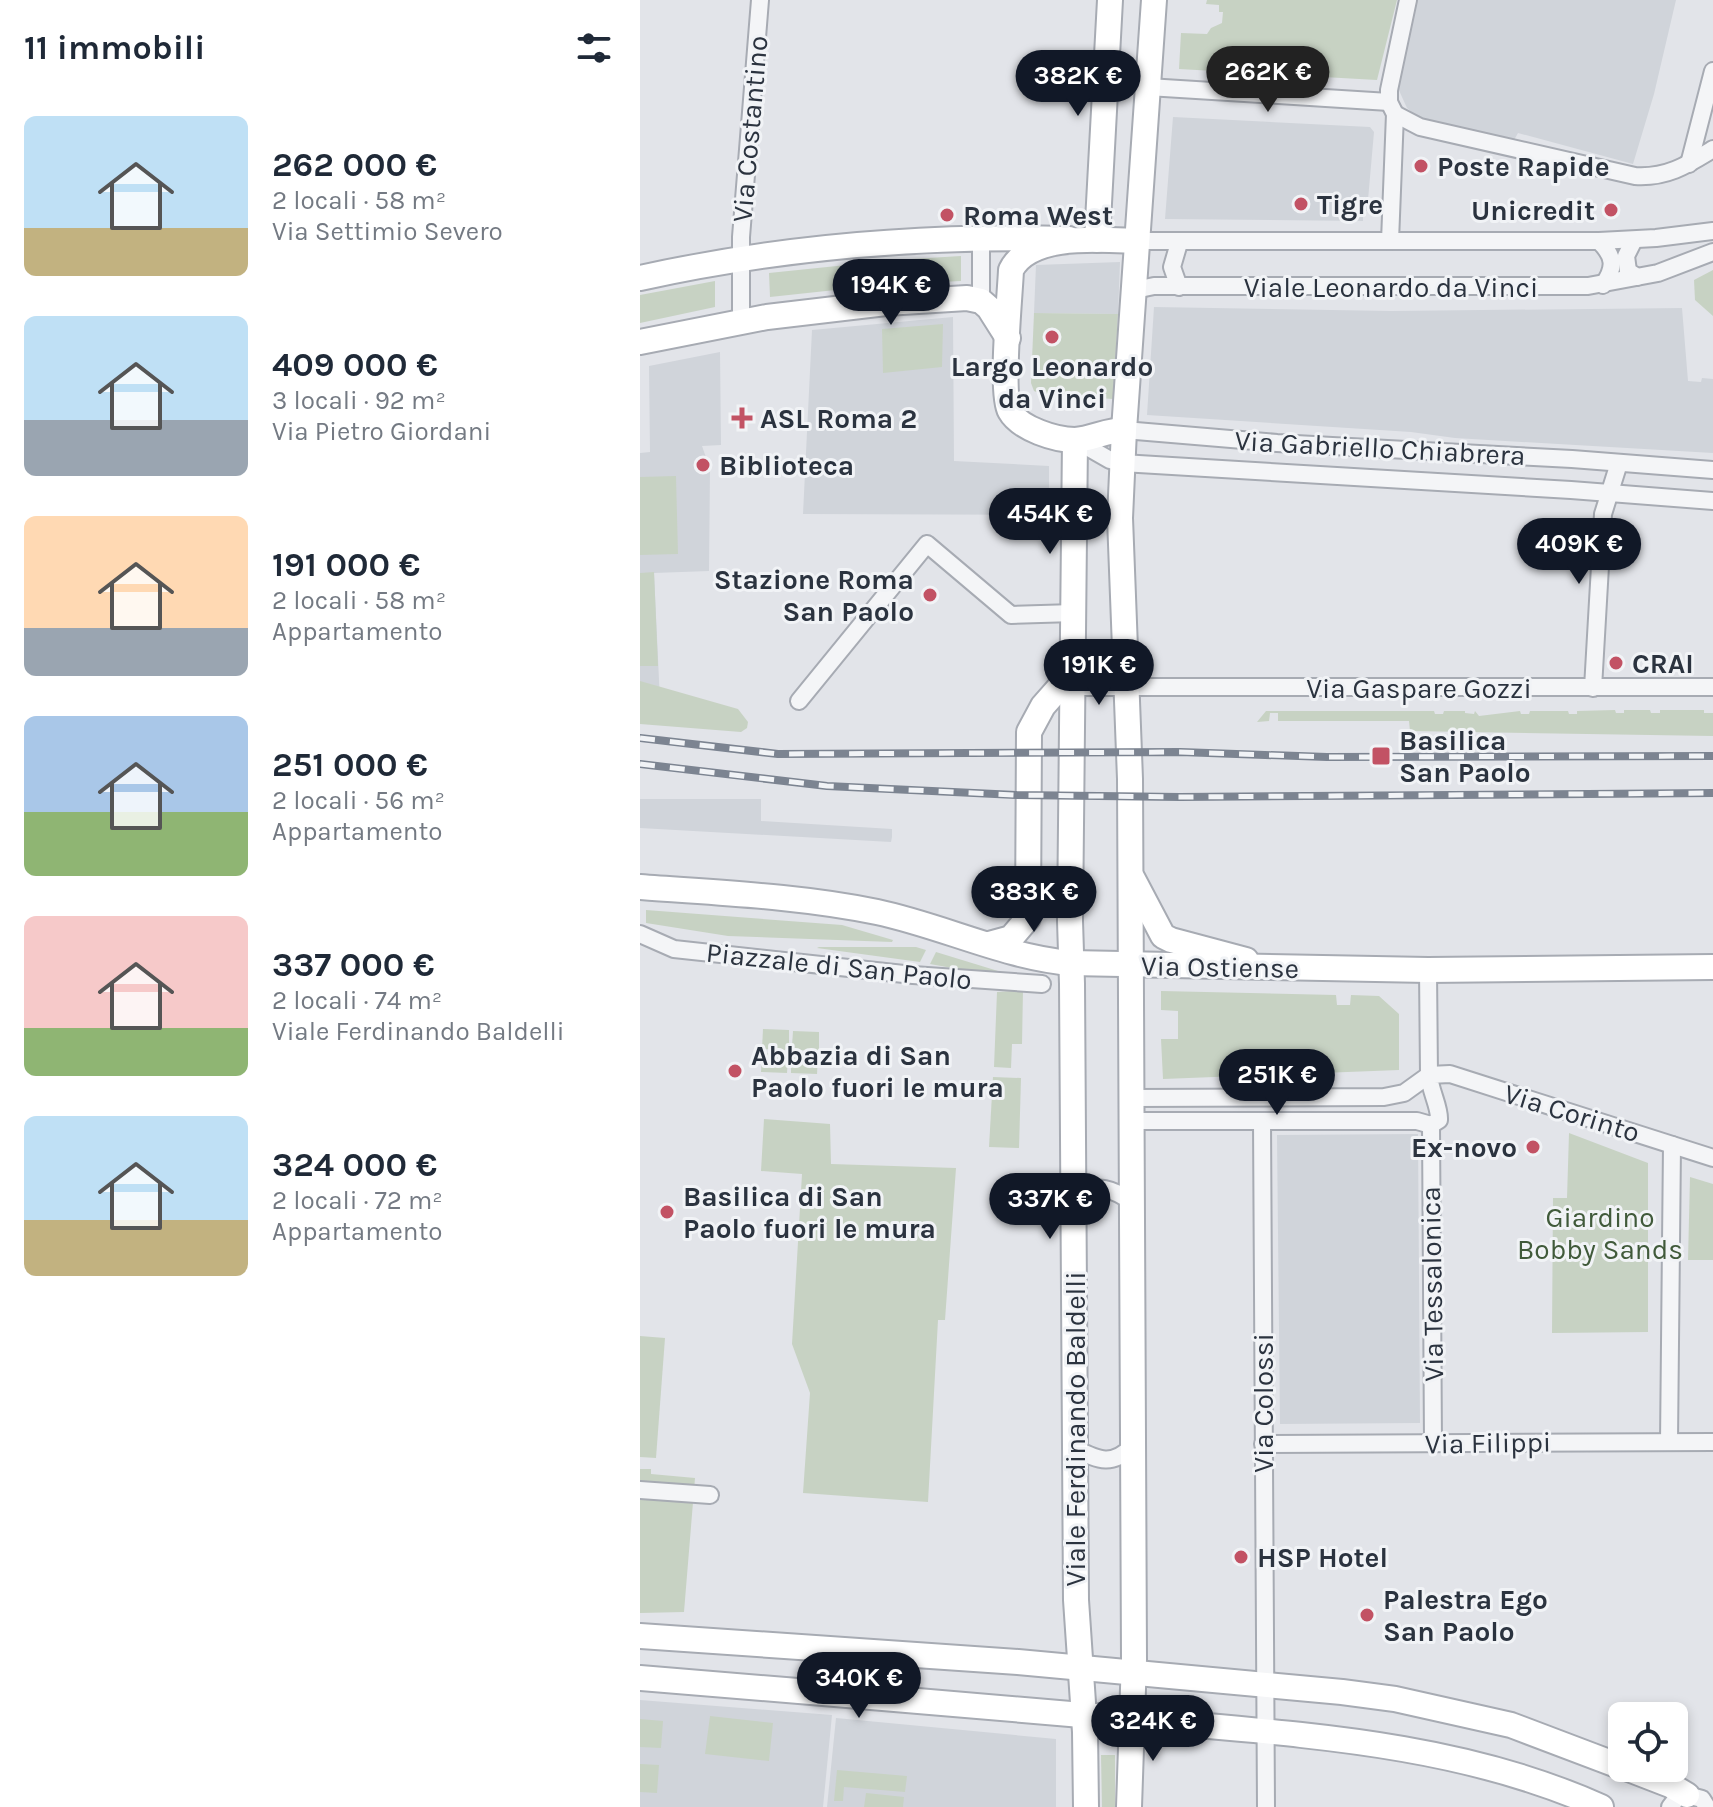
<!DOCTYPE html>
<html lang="it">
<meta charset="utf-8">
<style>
:root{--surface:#fff;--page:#f6f6f7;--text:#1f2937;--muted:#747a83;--accent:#111827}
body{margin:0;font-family:Karla,sans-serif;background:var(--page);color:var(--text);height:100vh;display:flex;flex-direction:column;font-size:30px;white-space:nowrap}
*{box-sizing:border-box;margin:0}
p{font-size:26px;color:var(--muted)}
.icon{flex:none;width:44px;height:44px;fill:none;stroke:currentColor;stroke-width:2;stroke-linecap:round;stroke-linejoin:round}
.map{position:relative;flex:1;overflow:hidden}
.sheet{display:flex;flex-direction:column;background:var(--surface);width:640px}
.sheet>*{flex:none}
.tools{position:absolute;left:968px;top:1702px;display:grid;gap:16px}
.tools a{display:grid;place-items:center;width:80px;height:80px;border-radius:12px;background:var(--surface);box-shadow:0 4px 12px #0003;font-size:40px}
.price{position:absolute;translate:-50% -68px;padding:0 18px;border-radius:28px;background:var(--accent);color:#fff;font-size:26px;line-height:52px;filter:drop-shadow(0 2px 4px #0008)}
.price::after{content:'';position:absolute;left:50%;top:48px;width:24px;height:18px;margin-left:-12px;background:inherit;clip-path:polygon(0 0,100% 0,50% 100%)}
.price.current{background:#222;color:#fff}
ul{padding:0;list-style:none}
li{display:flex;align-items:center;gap:24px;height:200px;padding:0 24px}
li span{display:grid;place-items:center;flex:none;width:224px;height:160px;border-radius:12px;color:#555}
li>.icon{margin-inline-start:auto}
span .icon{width:96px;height:96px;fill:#fffc;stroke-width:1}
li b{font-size:34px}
h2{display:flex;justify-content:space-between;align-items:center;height:96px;padding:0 24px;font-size:34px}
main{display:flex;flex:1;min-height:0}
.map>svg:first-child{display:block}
</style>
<main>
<section class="sheet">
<h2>11 immobili<svg class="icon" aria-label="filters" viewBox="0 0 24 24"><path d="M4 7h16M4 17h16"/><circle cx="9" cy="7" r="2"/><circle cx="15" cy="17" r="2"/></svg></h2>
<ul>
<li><span style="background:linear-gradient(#bfe0f5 70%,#c2b280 0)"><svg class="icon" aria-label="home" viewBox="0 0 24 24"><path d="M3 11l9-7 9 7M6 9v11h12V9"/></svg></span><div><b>262 000 €</b><p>2 locali · 58 m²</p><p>Via Settimio Severo</p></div></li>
<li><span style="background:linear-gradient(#bfe0f5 65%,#9aa5b1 0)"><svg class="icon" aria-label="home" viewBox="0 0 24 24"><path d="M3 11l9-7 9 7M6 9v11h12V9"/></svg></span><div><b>409 000 €</b><p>3 locali · 92 m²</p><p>Via Pietro Giordani</p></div></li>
<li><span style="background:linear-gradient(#ffd9b3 70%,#9aa5b1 0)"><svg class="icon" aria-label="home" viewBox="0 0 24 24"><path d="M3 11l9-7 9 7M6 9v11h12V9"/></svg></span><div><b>191 000 €</b><p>2 locali · 58 m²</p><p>Appartamento</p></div></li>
<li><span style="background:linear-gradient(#a9c7e8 60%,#8fb573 0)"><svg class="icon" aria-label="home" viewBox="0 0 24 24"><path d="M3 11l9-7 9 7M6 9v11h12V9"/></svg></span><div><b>251 000 €</b><p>2 locali · 56 m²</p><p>Appartamento</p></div></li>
<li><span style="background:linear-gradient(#f6c9c9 70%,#8fb573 0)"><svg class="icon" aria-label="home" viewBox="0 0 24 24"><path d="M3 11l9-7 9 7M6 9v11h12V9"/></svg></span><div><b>337 000 €</b><p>2 locali · 74 m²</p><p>Viale Ferdinando Baldelli</p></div></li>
<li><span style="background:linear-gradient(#bfe0f5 65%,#c2b280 0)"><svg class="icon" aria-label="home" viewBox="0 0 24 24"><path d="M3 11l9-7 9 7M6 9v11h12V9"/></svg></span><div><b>324 000 €</b><p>2 locali · 72 m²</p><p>Appartamento</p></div></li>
</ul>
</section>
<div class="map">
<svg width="1073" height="1807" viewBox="0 0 1073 1807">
<rect width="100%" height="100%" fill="#e2e4e9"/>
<!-- built -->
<g fill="#d0d4da">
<path d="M773,0h263l-22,94 -21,70 -115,-31 -4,7 -93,-20 -14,-12 -10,-22z"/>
<path d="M533,117l197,10 4,5 -7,79h-4v10l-198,-2z"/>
<path d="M480,262l-2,52 -84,-1 2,-48z"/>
<path d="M514,307l238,4 290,-3 6,73 13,1 1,-4 11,1v74l-258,-15 -44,-6 -264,-17z"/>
<path d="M313,317l1,144 95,5v49l-246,-1 9,-184z"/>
<path d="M80,352l1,93 -19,1 8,23 -1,102 -55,2 7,150 -21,-3v-267l10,-1 -1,-86z"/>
<path d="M0,799h121v22l131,8v8l-1,5 -251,-14z"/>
<path d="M778,1134l2,289 -140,1 -3,-289z"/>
<path d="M0,1700l192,15 -9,92h-183z"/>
<path d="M196,1718l220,21v68h-229z"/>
</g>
<!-- green -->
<g fill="#c7d2c3">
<path d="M567,0h190l-20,80 -198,-11 2,-36 26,1 4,-6 11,-5 1,-11h-4v-7l-13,-1z"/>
<path d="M321,256v25l-79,4 -112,12 -1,-24 126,-13z"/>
<path d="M1073,270v46l-18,-16 -1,-20z"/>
<path d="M75,281v26l-75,16v-28z"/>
<path d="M394,313l84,1 -5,85 -72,-5 -7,-3 -3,-8z"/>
<path d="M303,324l-1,43 -59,6 -1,-44z"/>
<path d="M36,476l2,78 -38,1v-78z"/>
<path d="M14,572l4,94h-18v-93z"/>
<path d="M0,681l98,28 10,13 -1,6 -6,4 -101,-8z"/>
<path d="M975,710l1,3h8v-3h26l1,3h9v-3h44v3h9v23l-303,-5 -1,-10h-131v-8h-8l-1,8 -12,1 9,-11h168l1,3h8l1,-3h21v2l9,1 1,-3 4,5 41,-5 1,3h8l1,-3h38l1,3h8v-3z"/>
<path d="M6,910l196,15 51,15 -1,2 -164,-6 -82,-13z"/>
<path d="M179,947h97l10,3 -6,12 -103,-14z"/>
<path d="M296,952l62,19 -2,5 -66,-12z"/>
<path d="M383,990l-1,54h-10l-1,24 -17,-1 3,-75z"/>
<path d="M521,991l175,4 1,10h13l1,-10 28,1 20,18v56l-236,9 -2,-40h17v-28l-17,-1z"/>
<path d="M123,1029l26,1v16l-4,4 -23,-1z"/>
<path d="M153,1031l26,1v19l-23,-1 -4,-4z"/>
<path d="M122,1053l22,1 4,3 -1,16 -26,-1z"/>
<path d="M156,1054l22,1 -1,19 -26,-1v-15z"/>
<path d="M353,1077l28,1 -2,70 -30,-1z"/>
<path d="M124,1119l66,5 1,40 125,4 -11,152h-7l-10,182 -125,-9 7,-100 -18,-49 10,-170 -41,-3z"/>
<path d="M929,1133l79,30v169l-96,1 1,-135h14z"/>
<path d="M1050,1177l23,7v76h-25z"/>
<path d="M0,1336l25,2 -9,120 -16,-1z"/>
<path d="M0,1469h11v5l44,4 -11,134 -44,1z"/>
<path d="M70,1716l63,7 -4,38 -64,-7z"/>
<path d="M0,1719l23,2 -2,27 -21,-1z"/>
<path d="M461,1755h14v52h-13z"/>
<path d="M0,1764l19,1 -2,28 -17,-1z"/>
<path d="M197,1770l70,6 -2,16 -61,-5 -1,14h-9z"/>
<path d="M226,1793l38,4 -1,10h-39z"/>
</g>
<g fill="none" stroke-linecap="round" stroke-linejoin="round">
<defs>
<g id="street">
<path d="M508,87l241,15"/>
<path d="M755,114l25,13 215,49c32,2 52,-11 78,-27"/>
<path d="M1049,164l24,-93"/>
<path d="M341,237v64"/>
<path d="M994,240l-8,16 2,15 9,6"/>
<path d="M497,241h462l57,-3 57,-7"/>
<path d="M750,241l5,-127 -6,-12v-12l19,-90"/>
<path d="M959,241c15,15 17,26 4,44"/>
<path d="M539,287l-7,-20 7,-24"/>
<path d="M495,290l19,-4h434l70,-13 55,-21"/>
<path d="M101,321v-84l19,-237"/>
<path d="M484,430l153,13 295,16 141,11"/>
<path d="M435,440l35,20 12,3 449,27 142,11"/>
<path d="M434,687h639"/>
<path d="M953,688l10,-174 16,-51"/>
<path d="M159,701l128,-157 84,71 63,-2"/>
<path d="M0,934l34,15 239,26 129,9"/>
<path d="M492,1098l252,-1 20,-4 25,-18 -1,-105"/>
<path d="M492,1121h285l14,4"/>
<path d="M622,1121l4,686"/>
<path d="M791,1125l8,-5c1,-13 -9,-29 -10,-45l21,-1 263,84"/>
<path d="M791,1125l2,319"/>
<path d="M434,1191c23,-6 40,-3 59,12"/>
<path d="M1029,1442l3,-297"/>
<path d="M623,1444l450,-2"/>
<path d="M436,1449c24,12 36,17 57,-3"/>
<path d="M0,1490l70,5"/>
<path d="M1030,1807l7,-9 10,-3 15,4 5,8"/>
</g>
<g id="secondary">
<path d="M457,240l13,-240"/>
<path d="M0,278c141,-31 285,-43 429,-39"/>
<path d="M0,342l127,-25 119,-14 81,-5 14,3 8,7 19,30"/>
<path d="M484,430c-17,0 -32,9 -49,10 -19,0 -55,-11 -65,-29 -10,-17 0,-116 1,-141 19,-38 92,-30 126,-29"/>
<path d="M435,440l-5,481 2,63 4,616 9,132 1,75"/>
<path d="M493,879l30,57 8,4 75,20"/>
<path d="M0,887c78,6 160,9 237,25 66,14 127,45 194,51l357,7 285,-3"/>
<path d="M349,944l22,-6 17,-20 1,-186 14,-26 30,-34"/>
<path d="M0,1636l378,26 324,30 53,7 116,26 111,42"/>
<path d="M0,1678c171,14 341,28 512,43 151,14 308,22 449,86"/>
<path d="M986,1768l44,17 17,10"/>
<path d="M489,1807l5,-148 -4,-880 -10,-261 4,-88 30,-430"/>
</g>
</defs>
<!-- street casing -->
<use href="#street" stroke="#a7abb3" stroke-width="20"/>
<!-- secondary casing -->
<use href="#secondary" stroke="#a7abb3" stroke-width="28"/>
<!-- street -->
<use href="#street" stroke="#f4f5f7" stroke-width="16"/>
<!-- secondary -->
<use href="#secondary" stroke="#fff" stroke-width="24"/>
<defs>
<g id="rail">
<path d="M0,738l138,16 402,-2 147,5 386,-1"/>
<path d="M0,764l187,22 189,9 164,2 533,-4"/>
</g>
</defs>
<!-- rail casing -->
<use href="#rail" stroke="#7c8491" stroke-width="8"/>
<!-- rail -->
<use href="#rail" stroke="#f1f3f6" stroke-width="5" stroke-dasharray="15" stroke-linecap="butt"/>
</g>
<!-- markers -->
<g fill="#c25264" stroke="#f1f3f6" stroke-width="3">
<circle cx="781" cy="166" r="8"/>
<circle cx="661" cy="204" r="8"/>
<circle cx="971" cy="210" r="8"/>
<circle cx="307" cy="215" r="8"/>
<circle cx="412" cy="337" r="8"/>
<path d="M98 406h8v8h8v8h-8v8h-8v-8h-8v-8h8z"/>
<circle cx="63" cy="465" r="8"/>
<circle cx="290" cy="595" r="8"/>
<circle cx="976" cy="663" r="8"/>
<rect x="731" y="746" width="20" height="20" rx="4"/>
<circle cx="95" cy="1071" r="8"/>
<circle cx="893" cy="1147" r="8"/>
<circle cx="27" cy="1212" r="8"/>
<circle cx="601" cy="1557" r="8"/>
<circle cx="727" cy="1615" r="8"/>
</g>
<g text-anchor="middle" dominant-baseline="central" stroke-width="6" stroke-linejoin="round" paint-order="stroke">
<!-- street labels -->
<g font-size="28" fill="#2b333f" stroke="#f1f3f6">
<text transform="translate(110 129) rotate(-85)">Via Costantino</text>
<text x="751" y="287">Viale Leonardo da Vinci</text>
<text transform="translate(740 448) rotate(3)">Via Gabriello Chiabrera</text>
<text x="779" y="688">Via Gaspare Gozzi</text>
<text transform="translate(199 966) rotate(6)">Piazzale di San Paolo</text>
<text transform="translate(580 967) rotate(1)">Via Ostiense</text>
<text transform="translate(932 1113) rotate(17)">Via Corinto</text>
<text transform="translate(792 1284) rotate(-91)">Via Tessalonica</text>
<text transform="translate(623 1403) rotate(-90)">Via Colossi</text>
<text transform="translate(435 1429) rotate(-90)">Viale Ferdinando Baldelli</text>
<text transform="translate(848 1443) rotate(-1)">Via Filippi</text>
</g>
<!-- poi labels -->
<g font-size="28" font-weight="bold" fill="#2b333f" stroke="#f1f3f6" text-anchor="start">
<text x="797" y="166">Poste Rapide</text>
<text x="677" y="204">Tigre</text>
<text x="955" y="210" text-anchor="end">Unicredit</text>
<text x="323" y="215">Roma West</text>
<text x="412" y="366" text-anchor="middle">Largo Leonardo<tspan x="412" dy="32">da Vinci</tspan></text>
<text x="120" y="418">ASL Roma 2</text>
<text x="79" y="465">Biblioteca</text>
<text x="274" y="579" text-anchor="end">Stazione Roma<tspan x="274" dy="32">San Paolo</tspan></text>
<text x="992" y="663">CRAI</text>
<text x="759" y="740">Basilica<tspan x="759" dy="32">San Paolo</tspan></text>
<text x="111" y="1055">Abbazia di San<tspan x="111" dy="32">Paolo fuori le mura</tspan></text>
<text x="877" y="1147" text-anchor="end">Ex-novo</text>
<text x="43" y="1196">Basilica di San<tspan x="43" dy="32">Paolo fuori le mura</tspan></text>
<text x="617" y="1557">HSP Hotel</text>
<text x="743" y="1599">Palestra Ego<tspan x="743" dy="32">San Paolo</tspan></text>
</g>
<!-- park labels -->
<g font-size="28" fill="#405a3a" stroke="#f1f3f6">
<text x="960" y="1217">Giardino<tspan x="960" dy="32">Bobby Sands</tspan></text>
</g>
</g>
</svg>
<div class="tools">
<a><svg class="icon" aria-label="locate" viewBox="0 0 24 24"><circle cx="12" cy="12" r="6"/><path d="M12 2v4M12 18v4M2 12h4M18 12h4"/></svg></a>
</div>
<b class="price current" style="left:628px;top:114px">262K €</b>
<b class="price" style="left:438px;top:118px">382K €</b>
<b class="price" style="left:251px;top:327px">194K €</b>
<b class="price" style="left:410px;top:556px">454K €</b>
<b class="price" style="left:939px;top:586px">409K €</b>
<b class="price" style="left:459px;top:707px">191K €</b>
<b class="price" style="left:394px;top:934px">383K €</b>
<b class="price" style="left:637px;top:1117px">251K €</b>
<b class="price" style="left:410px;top:1241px">337K €</b>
<b class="price" style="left:219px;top:1720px">340K €</b>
<b class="price" style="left:513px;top:1763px">324K €</b>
</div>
</main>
